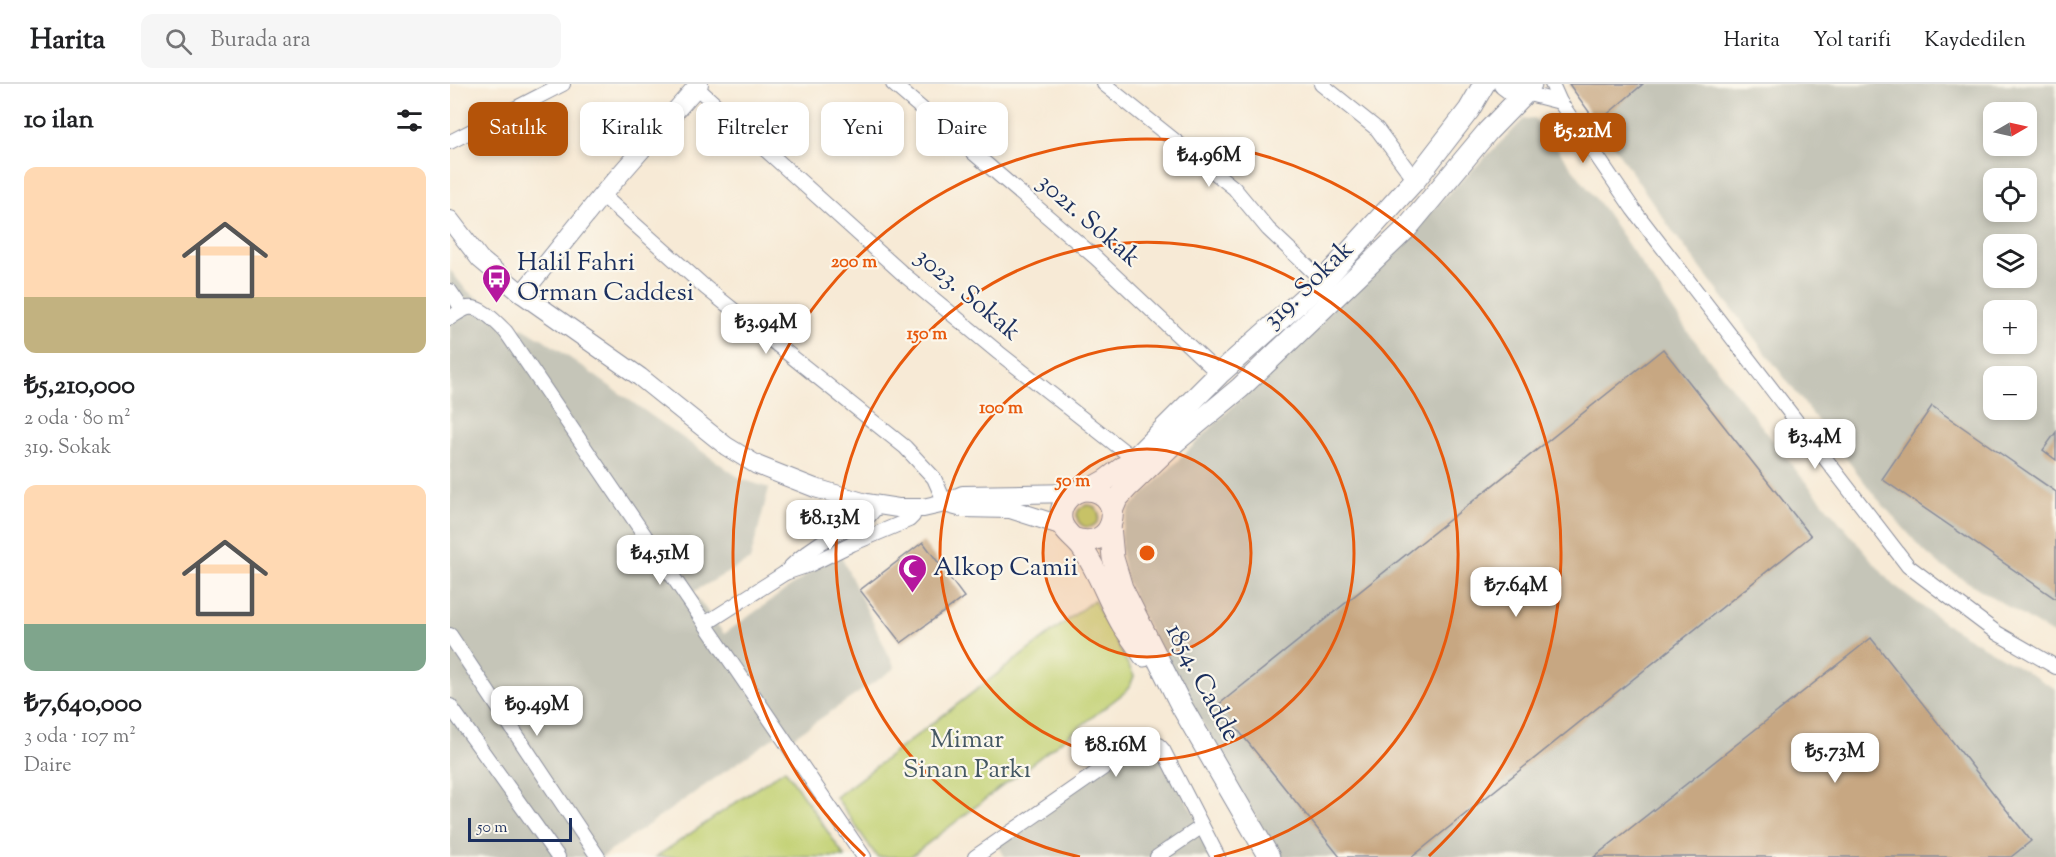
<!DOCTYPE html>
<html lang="tr">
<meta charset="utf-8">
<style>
:root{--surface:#fff;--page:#f6f6f6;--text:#202124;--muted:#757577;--line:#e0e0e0;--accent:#b45309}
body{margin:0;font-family:"Sorts Mill Goudy",serif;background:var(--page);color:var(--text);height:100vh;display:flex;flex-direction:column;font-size:22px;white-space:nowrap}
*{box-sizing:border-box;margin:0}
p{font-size:20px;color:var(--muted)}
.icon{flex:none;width:33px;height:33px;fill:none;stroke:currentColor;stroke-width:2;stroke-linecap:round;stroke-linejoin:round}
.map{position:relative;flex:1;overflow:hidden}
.side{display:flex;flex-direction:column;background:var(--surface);width:450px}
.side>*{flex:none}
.guide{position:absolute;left:18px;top:18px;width:570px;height:54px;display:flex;gap:12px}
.needle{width:39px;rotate:81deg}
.controls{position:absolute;left:1533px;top:18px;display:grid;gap:12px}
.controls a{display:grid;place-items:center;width:54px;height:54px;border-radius:12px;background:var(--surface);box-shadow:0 3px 9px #0003;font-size:30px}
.scale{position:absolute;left:18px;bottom:15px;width:104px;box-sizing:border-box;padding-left:6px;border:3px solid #1b2f5e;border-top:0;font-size:16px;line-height:21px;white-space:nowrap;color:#1b2f5e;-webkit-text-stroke:4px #fbf7ec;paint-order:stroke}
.price{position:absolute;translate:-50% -51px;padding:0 14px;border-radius:12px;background:#fff;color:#222;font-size:20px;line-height:39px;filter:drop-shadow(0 2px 3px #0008)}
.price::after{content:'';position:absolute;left:50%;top:36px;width:18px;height:14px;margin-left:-9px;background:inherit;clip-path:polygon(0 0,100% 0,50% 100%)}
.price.on{background:var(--accent);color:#fff}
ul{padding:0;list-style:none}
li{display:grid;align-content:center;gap:12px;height:318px;padding:0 24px}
li span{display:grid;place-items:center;height:186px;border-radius:12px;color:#555}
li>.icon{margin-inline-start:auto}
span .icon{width:108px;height:108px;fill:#fffc;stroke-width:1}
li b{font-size:26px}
h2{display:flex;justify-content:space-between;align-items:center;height:72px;padding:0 24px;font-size:26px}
.pill{padding:0 21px;border-radius:12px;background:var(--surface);box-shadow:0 3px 9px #0003;font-size:21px;line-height:54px}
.pill.on{background:var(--accent);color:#fff}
header{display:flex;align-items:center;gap:36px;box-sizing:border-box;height:84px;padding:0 30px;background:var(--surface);border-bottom:2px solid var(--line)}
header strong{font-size:28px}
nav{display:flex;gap:33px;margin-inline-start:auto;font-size:21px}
.search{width:420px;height:54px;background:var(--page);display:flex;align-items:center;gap:15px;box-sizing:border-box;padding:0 21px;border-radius:12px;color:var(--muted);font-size:22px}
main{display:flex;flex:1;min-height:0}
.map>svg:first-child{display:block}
</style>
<header>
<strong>Harita</strong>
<div class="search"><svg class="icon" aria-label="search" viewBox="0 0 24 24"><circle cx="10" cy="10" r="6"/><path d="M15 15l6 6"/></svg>Burada ara</div>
<nav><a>Harita</a><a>Yol tarifi</a><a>Kaydedilen</a></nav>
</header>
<main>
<section class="side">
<h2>10 ilan<svg class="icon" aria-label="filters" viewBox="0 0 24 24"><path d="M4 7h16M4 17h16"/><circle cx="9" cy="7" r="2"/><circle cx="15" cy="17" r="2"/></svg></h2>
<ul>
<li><span style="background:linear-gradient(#ffd9b3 70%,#c2b280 0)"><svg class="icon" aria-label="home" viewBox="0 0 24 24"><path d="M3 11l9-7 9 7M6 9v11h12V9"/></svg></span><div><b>₺5,210,000</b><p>2 oda · 80 m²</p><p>319. Sokak</p></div></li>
<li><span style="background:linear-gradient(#ffd9b3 75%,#7fa58c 0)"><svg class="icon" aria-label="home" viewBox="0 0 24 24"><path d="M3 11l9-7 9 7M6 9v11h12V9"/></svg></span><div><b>₺7,640,000</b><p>3 oda · 107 m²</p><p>Daire</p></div></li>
</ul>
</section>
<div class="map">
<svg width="1606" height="773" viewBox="0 0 1606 773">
<rect width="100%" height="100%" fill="#fbf7ec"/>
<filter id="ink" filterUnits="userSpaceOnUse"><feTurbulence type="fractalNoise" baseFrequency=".0167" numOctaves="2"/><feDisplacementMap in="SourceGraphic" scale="12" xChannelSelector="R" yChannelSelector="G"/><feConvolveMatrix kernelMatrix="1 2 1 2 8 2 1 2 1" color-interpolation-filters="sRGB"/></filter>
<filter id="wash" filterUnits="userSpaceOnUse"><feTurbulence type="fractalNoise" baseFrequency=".008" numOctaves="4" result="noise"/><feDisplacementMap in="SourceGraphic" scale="24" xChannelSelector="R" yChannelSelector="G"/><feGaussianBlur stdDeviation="1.35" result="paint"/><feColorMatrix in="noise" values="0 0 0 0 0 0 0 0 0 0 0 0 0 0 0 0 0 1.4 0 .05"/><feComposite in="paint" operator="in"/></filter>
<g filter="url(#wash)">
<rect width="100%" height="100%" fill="#f7ead6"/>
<!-- industrial -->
<g fill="#c5c5b8" fill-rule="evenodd">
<path d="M1121,0h485v552l-116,-71 -16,-14 -49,-55 -202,-264zM1544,28h32v34h-32zM1544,94h32v34h-32zM1544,160h32v34h-32zM1544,226h32v34h-32zM1544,292h32v34h-32z"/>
<path d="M1084,34l71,93 83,121 111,142 91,108 57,43 109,64v168h-778l-134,-237 -18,-41 -5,-29 1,-21 8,-21 394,-389z"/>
<path d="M0,186l16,20 44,30 7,10 5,-2 21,11 198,140 28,9 -19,72 -57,32 31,42 115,-82 56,116 -103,70 -6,-9 -184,128h-152z"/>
<path d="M704,658l64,115h-213l-8,-14 142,-100z"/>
</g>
<!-- green -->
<g fill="#c3d174" stroke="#6f8069" stroke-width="1.5">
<circle cx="638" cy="432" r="11"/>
<path d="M644,516l40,76 -4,10 -5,6 -215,165h-33l-41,-60z"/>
<path d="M335,685l60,88h-189z"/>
</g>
<g id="blocks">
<!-- building -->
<g fill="#c7a782">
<path d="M1119,0h74l-46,39z"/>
<path d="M1213,265l148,187 -399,321h-72l-122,-152z"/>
<path d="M1482,322l124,86v107l-174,-120z"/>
<path d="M1606,348v28l-13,-10z"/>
<path d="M473,458l41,55 -63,46 -41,-53z"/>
<path d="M1421,554l160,203 -20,16h-417z"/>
</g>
</g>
</g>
<g filter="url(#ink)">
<use href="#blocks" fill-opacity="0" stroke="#898c9a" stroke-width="1.5"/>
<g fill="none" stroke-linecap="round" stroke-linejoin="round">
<defs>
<g id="street">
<path d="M443,0l203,174 123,116"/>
<path d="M654,0l130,104 34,41 55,52"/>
<path d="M871,0l56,45 38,51"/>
<path d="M1102,0l8,18 73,107 275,357 89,67 59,34"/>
<path d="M246,3l206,186 97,80 135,106"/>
<path d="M1075,9l35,9"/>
<path d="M0,58l113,-58"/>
<path d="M152,111l104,93 199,159 29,31 11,25"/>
<path d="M0,207l13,19"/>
<path d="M0,234c5,-3 12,-9 18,-10 14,-2 29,15 38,24l358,525"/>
<path d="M335,489c22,-26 54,-41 84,-57l6,-7v-5"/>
<path d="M255,540l80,-51 24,-8 43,-21 57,-24 4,-4 2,-8"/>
<path d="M0,551l148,222"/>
<path d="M0,622l108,151"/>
<path d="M525,773l164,-114c11,-3 17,-2 24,7l55,107"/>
<path d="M707,773l44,-30"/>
</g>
<g id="secondary">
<path d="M0,136l30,39 42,35 118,83 86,69 31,19 58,23 51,15 32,5h25l22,-5 18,-8 111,-2"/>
<path d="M72,210l80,-99 97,-111"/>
<path d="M495,419l18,5 47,1 53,17"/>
</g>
<g id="primary">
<path d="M1054,0l8,6 13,3"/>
<path d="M638,406l18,-10 28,-21 85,-85 104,-93 92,-101 54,-70 15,-26"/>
<path d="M662,427l5,-12 10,-11 48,-46 65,-54 167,-160 81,-97 37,-38 6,-9"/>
<path d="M660,442l3,32 9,30 60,119 87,150"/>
<path d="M623,454c43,16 54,-44 16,-48 -16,-1 -30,13 -28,29 1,13 14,19 21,29 17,24 26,53 41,78 7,10 14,20 21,30"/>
</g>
</defs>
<!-- street casing -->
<use href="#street" stroke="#898c9a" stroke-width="16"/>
<!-- secondary casing -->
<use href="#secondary" stroke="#898c9a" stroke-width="20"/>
<!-- primary casing -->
<use href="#primary" stroke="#898c9a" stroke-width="23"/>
<!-- street -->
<use href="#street" stroke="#fff" stroke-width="14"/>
<!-- secondary -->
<use href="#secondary" stroke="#fff" stroke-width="18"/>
<!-- primary -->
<use href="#primary" stroke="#fff" stroke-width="21"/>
</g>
</g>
<!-- distance rings -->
<circle cx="697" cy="469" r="104" fill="#e8590c" fill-opacity=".12"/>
<g fill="none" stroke="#e8590c" stroke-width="3">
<circle cx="697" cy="469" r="104"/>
<circle cx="697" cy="469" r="207"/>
<path d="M630 773A311 311 0 1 1 764 773"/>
<path d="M415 772A414 414 0 1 1 979 772"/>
</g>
<!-- icons -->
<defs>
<symbol id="bus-pin" viewBox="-11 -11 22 30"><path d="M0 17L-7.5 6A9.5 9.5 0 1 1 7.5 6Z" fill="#b5179e" stroke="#fbf7ec"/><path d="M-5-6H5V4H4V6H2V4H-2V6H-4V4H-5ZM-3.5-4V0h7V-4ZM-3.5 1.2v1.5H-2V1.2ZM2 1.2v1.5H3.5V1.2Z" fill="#fff"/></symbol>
<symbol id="mosque-pin" viewBox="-11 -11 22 30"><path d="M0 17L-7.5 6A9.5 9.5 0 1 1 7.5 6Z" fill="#b5179e" stroke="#fbf7ec"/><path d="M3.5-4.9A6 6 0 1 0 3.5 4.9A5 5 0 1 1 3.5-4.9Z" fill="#fff"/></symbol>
</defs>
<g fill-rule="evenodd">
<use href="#bus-pin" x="30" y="178" width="33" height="45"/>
<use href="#mosque-pin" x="446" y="468" width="33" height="45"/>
</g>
<g text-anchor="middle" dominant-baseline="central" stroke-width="4.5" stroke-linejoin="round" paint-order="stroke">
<!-- street labels -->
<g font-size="26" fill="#1b2f5e" stroke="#fbf7ec">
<text transform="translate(638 137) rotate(41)">3021. Sokak</text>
<text transform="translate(859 201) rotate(-44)">319. Sokak</text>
<text transform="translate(517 211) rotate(40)">3023. Sokak</text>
<text transform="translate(752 599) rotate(62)">1854. Cadde</text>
</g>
<!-- poi labels -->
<g font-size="26" fill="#1b2f5e" stroke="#fbf7ec" text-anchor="start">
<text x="67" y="179">Halil Fahri<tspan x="67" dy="30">Orman Caddesi</tspan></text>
<text x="483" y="484">Alkop Camii</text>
</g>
<!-- park labels -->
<g font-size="26" fill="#455864" stroke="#fbf7ec">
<text x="517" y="656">Mimar<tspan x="517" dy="30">Sinan Parkı</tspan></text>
</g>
</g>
<circle cx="697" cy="469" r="9" fill="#e8590c" stroke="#fbf7ec" stroke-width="3"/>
<g font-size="18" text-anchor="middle" font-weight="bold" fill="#e8590c" stroke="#fbf7ec" stroke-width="4.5" stroke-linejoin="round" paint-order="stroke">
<text x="404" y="183">200 m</text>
<text x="477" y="255">150 m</text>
<text x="551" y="329">100 m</text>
<text x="623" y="402">50 m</text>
</g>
</svg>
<div class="controls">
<a><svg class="needle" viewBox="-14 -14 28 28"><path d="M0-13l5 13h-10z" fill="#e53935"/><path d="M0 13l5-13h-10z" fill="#757577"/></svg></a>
<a><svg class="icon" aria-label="locate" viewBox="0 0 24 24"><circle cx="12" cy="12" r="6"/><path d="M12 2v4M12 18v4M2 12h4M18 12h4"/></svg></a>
<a><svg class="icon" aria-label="layers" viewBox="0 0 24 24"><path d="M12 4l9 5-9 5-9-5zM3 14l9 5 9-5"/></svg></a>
<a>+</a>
<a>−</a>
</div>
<div class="scale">50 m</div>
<b class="price on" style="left:1133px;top:80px">₺5.21M</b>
<b class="price" style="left:759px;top:104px">₺4.96M</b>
<b class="price" style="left:316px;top:271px">₺3.94M</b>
<b class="price" style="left:1365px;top:386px">₺3.4M</b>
<b class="price" style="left:380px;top:467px">₺8.13M</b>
<b class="price" style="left:210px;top:502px">₺4.51M</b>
<b class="price" style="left:1066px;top:534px">₺7.64M</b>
<b class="price" style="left:87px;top:653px">₺9.49M</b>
<b class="price" style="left:666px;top:694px">₺8.16M</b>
<b class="price" style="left:1385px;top:700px">₺5.73M</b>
<div class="guide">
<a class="pill on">Satılık</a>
<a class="pill">Kiralık</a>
<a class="pill">Filtreler</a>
<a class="pill">Yeni</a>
<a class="pill">Daire</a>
</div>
</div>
</main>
